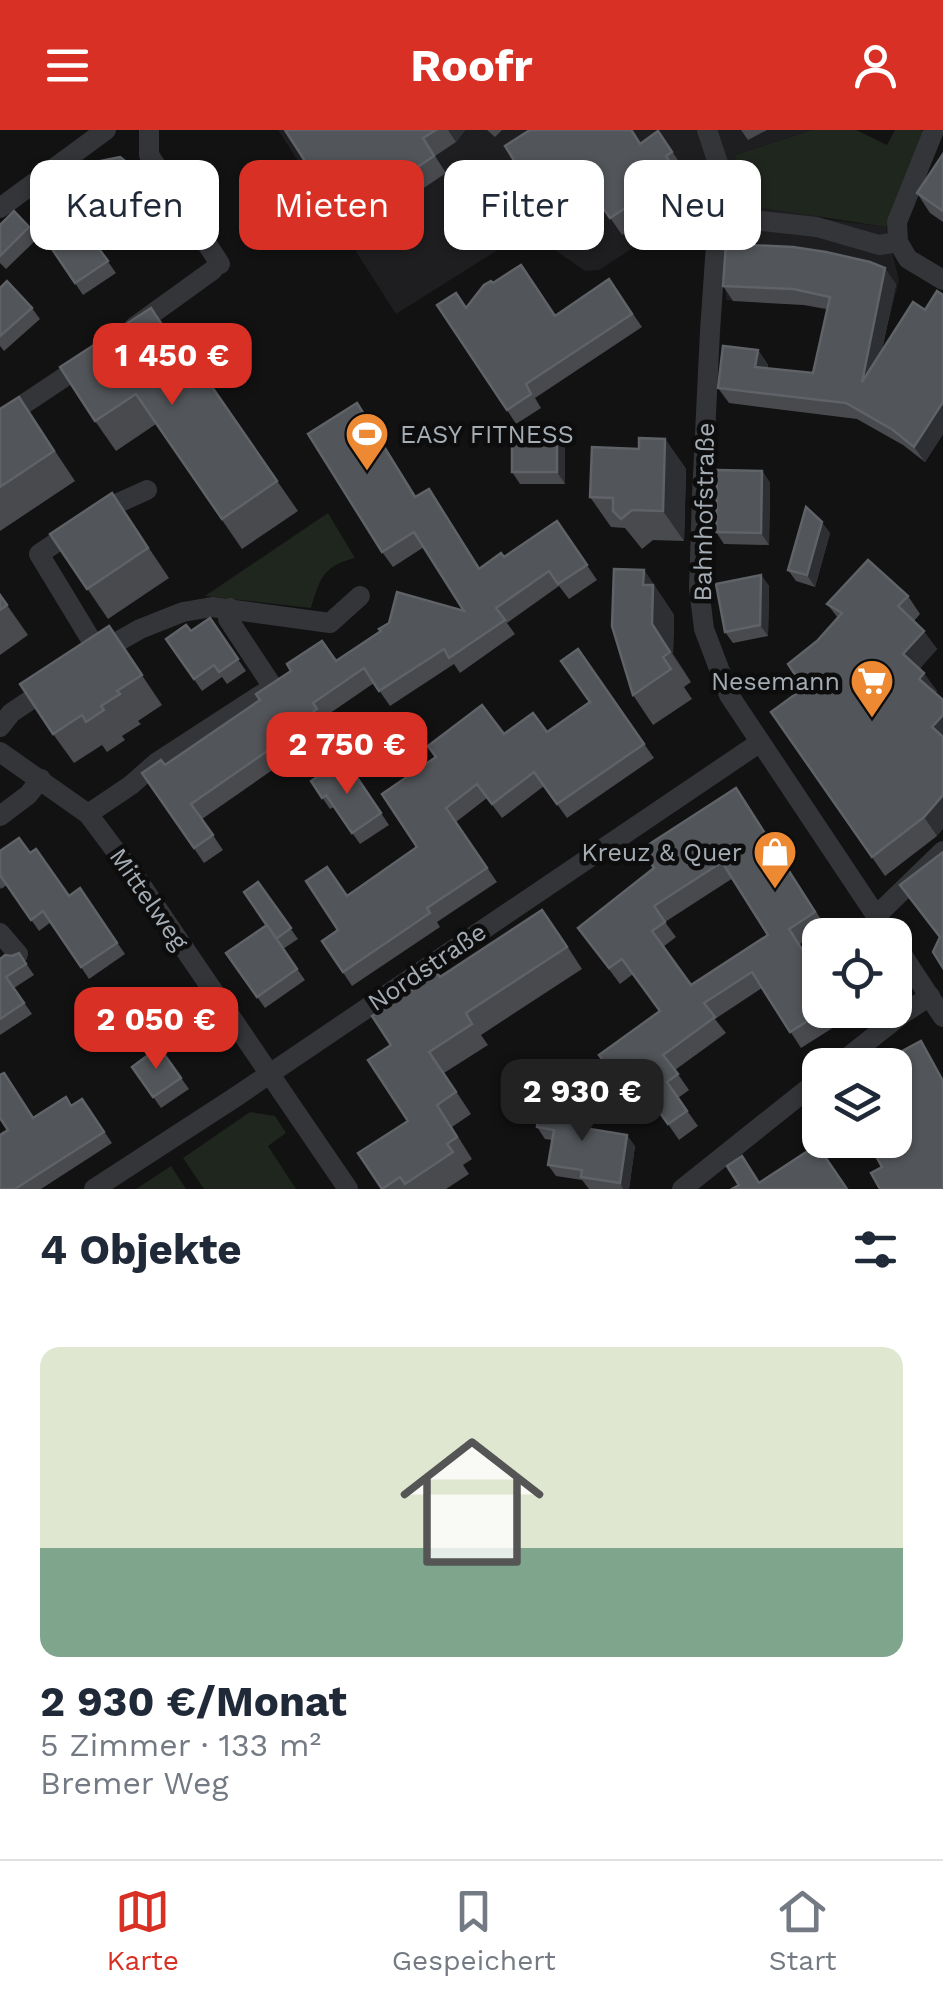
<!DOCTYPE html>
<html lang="de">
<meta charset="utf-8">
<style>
:root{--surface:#fff;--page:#f2f2f3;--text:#1f2937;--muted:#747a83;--line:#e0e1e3;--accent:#d93025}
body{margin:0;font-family:"Work Sans",sans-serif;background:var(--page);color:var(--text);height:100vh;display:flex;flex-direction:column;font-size:38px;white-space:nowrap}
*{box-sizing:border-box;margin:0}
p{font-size:32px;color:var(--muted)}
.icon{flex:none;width:55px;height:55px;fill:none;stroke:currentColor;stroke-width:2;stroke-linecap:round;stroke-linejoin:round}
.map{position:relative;height:1059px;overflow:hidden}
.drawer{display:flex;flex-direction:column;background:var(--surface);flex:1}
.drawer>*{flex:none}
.guide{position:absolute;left:30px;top:30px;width:885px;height:90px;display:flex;gap:20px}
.buttons{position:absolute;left:802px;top:788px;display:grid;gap:20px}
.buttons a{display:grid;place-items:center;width:110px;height:110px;border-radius:20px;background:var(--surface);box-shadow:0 2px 8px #0004;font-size:50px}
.price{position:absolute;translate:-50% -85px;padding:0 22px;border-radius:20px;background:var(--accent);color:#fff;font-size:32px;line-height:65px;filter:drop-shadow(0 2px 5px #0008)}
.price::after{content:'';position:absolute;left:50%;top:60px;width:30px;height:22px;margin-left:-15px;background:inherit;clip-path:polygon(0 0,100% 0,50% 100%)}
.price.current{background:#222;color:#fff}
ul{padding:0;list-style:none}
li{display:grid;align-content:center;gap:20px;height:530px;padding:0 40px}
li+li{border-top:2px solid var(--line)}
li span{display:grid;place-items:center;height:310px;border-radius:20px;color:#555}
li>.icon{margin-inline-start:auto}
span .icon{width:180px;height:180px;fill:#fffc;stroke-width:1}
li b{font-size:42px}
h2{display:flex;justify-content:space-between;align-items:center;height:120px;padding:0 40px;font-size:42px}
.pill{padding:0 35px;border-radius:20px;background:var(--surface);box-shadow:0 2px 8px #0004;font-size:35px;line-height:90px}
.pill.current{background:var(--accent);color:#fff}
header{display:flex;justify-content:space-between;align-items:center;height:130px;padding:0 40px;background:var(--accent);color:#fff;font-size:45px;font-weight:700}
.tabs{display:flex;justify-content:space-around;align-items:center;height:140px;border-top:2px solid var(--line);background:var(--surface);font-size:28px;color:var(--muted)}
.tabs a{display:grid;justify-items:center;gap:5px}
.tabs .current{color:var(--accent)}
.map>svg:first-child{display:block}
</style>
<header><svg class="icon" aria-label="menu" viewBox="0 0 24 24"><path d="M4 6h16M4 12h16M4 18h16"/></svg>Roofr<svg class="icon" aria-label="person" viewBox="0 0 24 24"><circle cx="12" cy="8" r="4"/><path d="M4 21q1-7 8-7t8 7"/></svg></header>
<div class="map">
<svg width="943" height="1059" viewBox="0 0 943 1059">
<rect width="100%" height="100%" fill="#121213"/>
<!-- built -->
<path fill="#1e1e20" d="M278,0h534l-77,25 83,63 68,9 13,53 -11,44 -84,-19 -78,-5 -4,-110 -123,80 -14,1 -30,-21 -31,-10 -20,6 -108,68z"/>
<!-- green -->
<g fill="#1f261e">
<path d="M812,0h44l31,15 8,-15h25l6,2 -40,95 -123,-19 -23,-20 -5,-33z"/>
<path d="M328,383l27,45c-32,8 -35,20 -44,50l-106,-12z"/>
<path d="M250,982l25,4 11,17 -18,13 28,43h-92l-21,-31z"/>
<path d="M171,1036l15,23h-50z"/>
</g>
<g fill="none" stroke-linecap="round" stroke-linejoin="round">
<!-- street -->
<g stroke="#333538" stroke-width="20">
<path d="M149,0v25l71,109"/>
<path d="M707,0l14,42 -11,159 -8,165 -3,92 5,41 25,66 160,240"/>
<path d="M934,0l-37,92 1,20 10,17 35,21"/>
<path d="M0,78l106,-78"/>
<path d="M717,86l100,11 62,18 19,-3"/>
<path d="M134,197l79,-57"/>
<path d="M0,290l87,-58"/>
<path d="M98,523l42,-24 43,-17 29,-5 118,16 30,-27"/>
<path d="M99,523l-60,-99 68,-46 40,-18"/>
<path d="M0,597l11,-14 43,-29"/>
<path d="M0,622l88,62 51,68 209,307"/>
<path d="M88,684l43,-29 25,-22 117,-76 -45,-68 2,-11"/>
<path d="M0,686l28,-21 13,-16"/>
<path d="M876,786l67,-65"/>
<path d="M0,803l18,21"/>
<path d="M895,814l48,73"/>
<path d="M838,935l63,-50 29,-19"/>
<path d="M94,1059l140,-91 525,-355"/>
<path d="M682,1059l138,-110"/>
</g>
</g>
<!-- wall -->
<g fill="#484a4e" fill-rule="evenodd">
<path d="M285,0h180l-9,12 -21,14 11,17 -55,37 -12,-17 -37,24z"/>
<path d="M487,0h15l-7,7z"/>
<path d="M529,0h104l8,13 17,-12 26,38 -6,4 11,19 -67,43 -35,-51 -38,31 -12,-18z"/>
<path d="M741,0h26l-19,10z"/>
<path d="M943,24v68l-13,-9 -13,-20z"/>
<path d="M135,39l8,11 2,10 16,18 3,16 -11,17 -54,8 17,24 -33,22 -33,-49 47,-33z"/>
<path d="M486,69l17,24 -16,10 -16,-24z"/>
<path d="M0,95l29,2 8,12 -31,30 -6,-6z"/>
<path d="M609,149l33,48 -107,71 6,10 -25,16 -9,-14 -41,-103 89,9z"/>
<path d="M896,154l-14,66 61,-55v139l-18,28 -22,-17 -46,-26 -128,-16 -11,-15 40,-38 10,15v3l45,5 14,-64 -23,-4 -71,-4 -10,-15z"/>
<path d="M0,158l32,20 8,11 -36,32 -4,-5z"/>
<path d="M172,208l31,47 5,-4 90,130 -56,38 -86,-125 -40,27 -21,-30z"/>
<path d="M19,267l56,84 -75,50v-122z"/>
<path d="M367,288l49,78 23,8 41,64 24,-11 53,-36 40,59 -28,19 -10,-13 -52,37 8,11 -55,39 -6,-9 -64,42 -16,-23 -51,35 5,6 -35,24 4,5 -95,66 21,31 -19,13 -62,-90 23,-8 171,-104 128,-50 -40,-64 -31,20 -11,-15z"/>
<path d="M557,305l8,11v38h-45l-8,-12z"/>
<path d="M665,309l21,30 -2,72 -31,-1 -11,9 -17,-21 -14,-1 -21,-30 49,-48z"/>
<path d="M762,341l8,12 -1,62 -45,-1 -8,-12z"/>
<path d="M112,363l57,85 -61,41 -58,-85z"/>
<path d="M830,403l-15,54 -19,-6 -8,-11z"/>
<path d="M644,440l30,45 -1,39 18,28 -7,5 8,12 -39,26 -20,-30z"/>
<path d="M761,445l8,11 -1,50 -35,7 -8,-11z"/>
<path d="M0,465l28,40 -28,20z"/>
<path d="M908,466l12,18 -6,7 23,28 -18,20 18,22 -2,2 2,143 -52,40 -114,-164 33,-24 13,-47 21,-23 -11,-14z"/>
<path d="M210,488l36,53 -19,13 -5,-7 -20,14 -36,-52 25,-8z"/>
<path d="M109,496l53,79 -24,16 3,3 -19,12 3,4 -18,12 -5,-7 -28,18 -21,-29z"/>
<path d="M578,519l76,109 -87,60 -23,-32 -42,32 -15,-20 -31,24 41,60 -60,40 3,5 -88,59 -30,-45 16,-11 9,-34 70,-49 19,-90 68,-23 43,-2 43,-30z"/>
<path d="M350,637l39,58 -29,19 -26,-37 -4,2 -19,-28 30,-8z"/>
<path d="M736,658l90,139 -26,17 20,66h41l-60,38 -39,-60 -47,31 11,14 -51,37 14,20 -11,8 20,28 -19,14 -20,-29 -3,3 -16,-22 -10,7 -31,-44 61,-44 -27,-37 -13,10 -42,-56 76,-60zM733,748l35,57 -77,50 -28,-38 13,-10 -11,-15z"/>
<path d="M0,721l30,2 39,43 11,-8 45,66 -36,25 -38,-57 -12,9 -32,-46 -6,4 -1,-2z"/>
<path d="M258,752l40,57 -15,10 22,31 -40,28 -39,-55 41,-28z"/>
<path d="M558,802l24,37 -101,66 7,10 -44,28 27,41 -19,13 20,32 -9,6 6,9 -23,15h-64l26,-68 -17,-76 49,-68z"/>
<path d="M19,823l15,22 -20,13 18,26 -32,21v-76z"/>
<path d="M159,917l30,42 -28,19 -29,-41z"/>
<path d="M82,969l30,44 -71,46h-41l34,-71 38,-12z"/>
<path d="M581,978l8,12 -2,9 48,17 -6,43h-40l-7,-9 -26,-4 -8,-11 4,-25 -7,-1 -8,-12z"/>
</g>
<!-- shaded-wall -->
<g fill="#2e2f32">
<path d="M448,0h17l-9,12z"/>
<path d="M135,39l8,11 4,17 -8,-12z"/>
<path d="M153,66l8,12 3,16 -11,17 -8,-12z"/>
<path d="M885,138l11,16 -24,113 -10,-15z"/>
<path d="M758,220l10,15 -2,17 -11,-15z"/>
<path d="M943,272v32l-18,28 -11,-15z"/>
<path d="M557,305l8,11v38l-8,-12z"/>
<path d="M665,309l21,30 -2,72 -21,-30z"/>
<path d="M762,341l8,12 -1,62 -8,-12z"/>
<path d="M822,392l8,11 -15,54 -8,-12z"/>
<path d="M644,440l30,45 -1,39 18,28 -39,-58 -9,-39z"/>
<path d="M761,445l8,11 -1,50 -8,-11z"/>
<path d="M924,501l13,18 -21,24 -13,-19z"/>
<path d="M924,543l13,18 -5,7 -13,-19z"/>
<path d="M943,585v28l-11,-16z"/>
<path d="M943,665v34l-6,7 -13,-19z"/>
<path d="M581,978l8,12 -3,19 -8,-12z"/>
<path d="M627,1005l8,11 -6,43h-6l-3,-6z"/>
</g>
<!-- building -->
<g fill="#525559" stroke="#5f6267" stroke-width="2.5" fill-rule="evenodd">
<path d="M285,0h151l-13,8 11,18 -55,37 -12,-18 -37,25z"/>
<path d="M530,0h101l9,14 18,-13 14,21 -6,4 11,18 -67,44 -35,-52 -38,31 -32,-51z"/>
<path d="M943,24v57l-26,-18z"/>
<path d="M120,27l15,12 4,16 14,11 3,16 -11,17 -54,9 17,23 -33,22 -25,-37 47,-33 -7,-36 10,-16z"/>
<path d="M486,69l13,18 -16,10 -12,-18z"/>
<path d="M14,81l15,16 -29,29v-31z"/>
<path d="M726,114l67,3 33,5 44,10 15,6 -23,114 51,-80 12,8 12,-19 6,4v107l-29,45 -21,-17 -47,-27 -128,-15 5,-42 35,4 -3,17 58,6 17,-76 -37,-8 -70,-3z"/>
<path d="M521,135l34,51 54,-37 23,35 -106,70 5,10 -24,16 -70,-105 19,-12 10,15 18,-23 7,-4 2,2z"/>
<path d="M7,151l25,27 -32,28v-48z"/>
<path d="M151,178l51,78 6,-5 69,100 -55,38 -86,-125 -41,27 -35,-54z"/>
<path d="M19,267l35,54 -54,36v-78z"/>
<path d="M357,273l58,94 14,-8 50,80 22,-16 3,4 53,-36 30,44 -29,19 -9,-13 -53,37 9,12 -56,38 -5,-9 -65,42 -15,-23 -51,35 4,6 -35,24 4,5 -95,66 22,31 -19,13 -52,-75 19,-13 4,5 95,-65 -4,-6 35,-23 -4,-7 35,-23 14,20 45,-30 -2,-2 10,-6 8,-31 67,19 -50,-79 -32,20 -74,-118z"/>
<rect x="512" y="305" width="45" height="37"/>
<path d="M639,308l26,1 -2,72 -31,-1 -11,9 -8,-8v-13l-23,-1 2,-50 47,2z"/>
<path d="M717,340l45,1 -1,62 -45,-1z"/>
<path d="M112,363l36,55 -61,41 -37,-55z"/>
<path d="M806,377l16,15 -15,53 -19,-5z"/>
<path d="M868,430l40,36 -10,10 26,25 -21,23 21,19 -5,6 24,21v15l-11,12 11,10v58l-19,22 -52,40 -101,-145 33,-24 -16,-24 29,-23 25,-28 -15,-9z"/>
<path d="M614,439l30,1 -1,15h10l-1,39 18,28 -7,5 8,12 -38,26 -21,-69z"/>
<path d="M761,445l-1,50 -35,7 -9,-48z"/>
<path d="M0,465l7,10 -7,5z"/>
<path d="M210,488l28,41 -19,13 -5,-7 -20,14 -28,-40 20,-14 5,6z"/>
<path d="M109,496l33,49 -25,16 3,3 -19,12 3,4 -18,12 -4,-7 -29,19 -33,-50z"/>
<path d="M578,519l66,95 -87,60 -23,-32 -42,32 -15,-20 -31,24 41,60 -60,40 3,5 -87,59 -21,-31 16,-11 -32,-49 21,-14 20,29 70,-49 -35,-53 54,-37 -8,-11 54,-41 22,29 29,-21 14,19 43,-30 -29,-41z"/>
<path d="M335,635l6,8 9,-6 31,46 -29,20 -26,-38 -4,3 -11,-17z"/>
<path d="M736,658l79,124 -26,17 23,36 8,-5v50h5l-35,22 -38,-60 -48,31 11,14 -52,38 15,19 -11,8 20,29 -19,13 -20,-28 -3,2 -16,-22 -10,7 -20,-28 61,-44 -38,-52 -13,9 -31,-40 76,-60 -12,-19zM722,732l46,73 -77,50 -39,-54 13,-9 -11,-16z"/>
<path d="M19,708l11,15 6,-4 33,47 11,-8 37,55 -36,24 -38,-56 -12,9 -31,-45v-24z"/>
<path d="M943,722v116l-10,-16 7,-15 -40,-52z"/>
<path d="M258,752l33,46 -15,11 -32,-47z"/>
<path d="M542,780l25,37 -101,66 6,11 -43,28 27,40 -19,13 20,32 -10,7 6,8 -48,32 -5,-7 -18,12 -24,-36 50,-32 -40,-61 23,-15 -19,-29 65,-43 3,4z"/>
<path d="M267,795l30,44 -40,28 -31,-44z"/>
<path d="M19,823l7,11 -20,13 18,26 -24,16v-60l5,-4 7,1z"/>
<path d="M921,911l22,40v108h-63l-9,-16 11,-6 -15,-27h28v-75l-17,-1z"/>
<path d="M159,917l22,31 -28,19 -21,-30z"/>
<path d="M4,943l29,45 33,-21 5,9 11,-7 22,33 -89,57h-15v-54l8,-5 -8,-12v-43z"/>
<path d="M540,972l41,6 -3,19 49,8 -7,48 -39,-6 1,-7 -34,-5 6,-35 -17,-3z"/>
<path d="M817,1015l30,44h-115l7,-4 -12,-19 15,-10 17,27z"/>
</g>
<!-- icons -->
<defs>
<symbol id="stadium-pin" viewBox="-11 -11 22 30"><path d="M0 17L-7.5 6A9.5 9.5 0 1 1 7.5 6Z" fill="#ec8932" stroke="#0d0d0e"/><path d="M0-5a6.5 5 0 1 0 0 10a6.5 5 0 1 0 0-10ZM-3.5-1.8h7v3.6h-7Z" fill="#fff"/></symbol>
<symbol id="supermarket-pin" viewBox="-11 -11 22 30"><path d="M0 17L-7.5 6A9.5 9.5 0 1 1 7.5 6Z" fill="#ec8932" stroke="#0d0d0e"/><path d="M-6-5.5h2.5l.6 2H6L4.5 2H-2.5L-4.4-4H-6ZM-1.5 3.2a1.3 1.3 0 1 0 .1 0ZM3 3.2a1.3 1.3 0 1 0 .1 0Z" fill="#fff"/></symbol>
<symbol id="shop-pin" viewBox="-11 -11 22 30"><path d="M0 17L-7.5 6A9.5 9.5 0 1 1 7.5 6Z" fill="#ec8932" stroke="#0d0d0e"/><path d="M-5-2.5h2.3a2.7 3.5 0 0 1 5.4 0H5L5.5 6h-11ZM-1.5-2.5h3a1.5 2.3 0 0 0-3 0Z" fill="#fff"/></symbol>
</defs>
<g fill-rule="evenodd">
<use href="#stadium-pin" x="342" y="279" width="50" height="68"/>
<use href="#supermarket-pin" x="847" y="526" width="50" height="68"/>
<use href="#shop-pin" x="750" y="697" width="50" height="68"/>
</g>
<g text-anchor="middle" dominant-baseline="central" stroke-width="9" stroke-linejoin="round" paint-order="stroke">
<!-- poi labels -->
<g font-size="25" fill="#a4acb4" stroke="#0d0d0e" text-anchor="end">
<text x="400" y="304" text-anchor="start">EASY FITNESS</text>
<text x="840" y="551">Nesemann</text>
<text x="742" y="722">Kreuz &amp; Quer</text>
</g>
<!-- street labels -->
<g font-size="25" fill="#a4acb4" stroke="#0d0d0e">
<text transform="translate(704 382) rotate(-89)">Bahnhofstraße</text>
<text transform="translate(149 769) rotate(55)">Mittelweg</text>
<text transform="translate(427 837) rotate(-34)">Nordstraße</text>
</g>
</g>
</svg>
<div class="buttons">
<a><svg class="icon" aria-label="locate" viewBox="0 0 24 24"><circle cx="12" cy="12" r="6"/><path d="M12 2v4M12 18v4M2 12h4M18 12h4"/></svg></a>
<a><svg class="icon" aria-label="layers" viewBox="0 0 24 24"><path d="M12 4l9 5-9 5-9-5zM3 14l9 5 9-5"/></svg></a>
</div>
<b class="price" style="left:172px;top:278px">1 450 €</b>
<b class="price" style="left:347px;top:667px">2 750 €</b>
<b class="price" style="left:156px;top:942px">2 050 €</b>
<b class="price current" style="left:582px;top:1014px">2 930 €</b>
<div class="guide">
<a class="pill">Kaufen</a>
<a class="pill current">Mieten</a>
<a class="pill">Filter</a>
<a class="pill">Neu</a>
</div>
</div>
<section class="drawer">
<h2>4 Objekte<svg class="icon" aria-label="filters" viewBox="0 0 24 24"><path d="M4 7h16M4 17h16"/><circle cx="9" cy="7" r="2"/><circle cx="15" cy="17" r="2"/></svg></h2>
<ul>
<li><span style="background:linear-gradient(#dfe7d0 65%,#7fa58c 0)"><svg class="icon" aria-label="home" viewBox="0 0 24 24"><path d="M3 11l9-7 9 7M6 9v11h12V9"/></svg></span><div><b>2 930 €/Monat</b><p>5 Zimmer · 133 m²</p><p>Bremer Weg</p></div></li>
</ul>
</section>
<nav class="tabs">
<a class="current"><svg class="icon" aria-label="map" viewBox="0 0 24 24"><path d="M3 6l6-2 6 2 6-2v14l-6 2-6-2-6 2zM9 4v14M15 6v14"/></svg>Karte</a>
<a><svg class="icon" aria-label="saved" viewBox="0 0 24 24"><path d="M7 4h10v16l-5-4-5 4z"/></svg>Gespeichert</a>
<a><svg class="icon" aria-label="home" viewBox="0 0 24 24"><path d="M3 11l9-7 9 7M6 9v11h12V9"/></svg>Start</a>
</nav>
